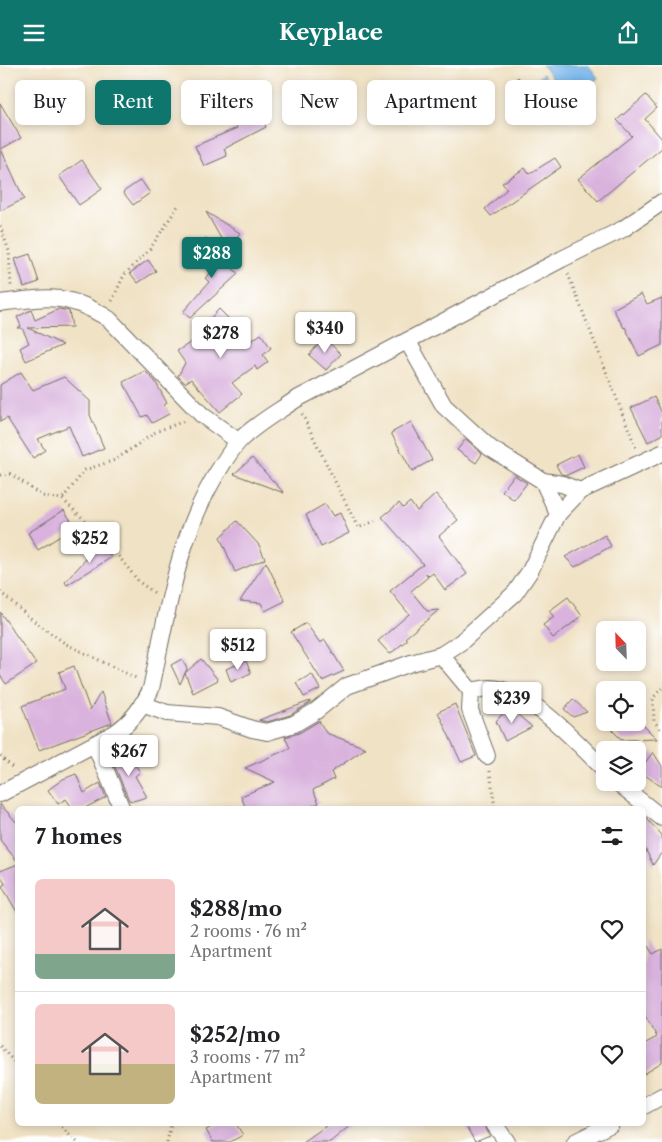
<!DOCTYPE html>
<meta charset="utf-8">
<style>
:root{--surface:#fff;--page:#f2f2f2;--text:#202124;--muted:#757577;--line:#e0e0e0;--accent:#0f766e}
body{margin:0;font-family:"Libre Caslon Text",serif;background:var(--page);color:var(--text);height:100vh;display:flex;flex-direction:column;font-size:19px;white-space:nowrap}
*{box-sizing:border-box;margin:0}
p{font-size:16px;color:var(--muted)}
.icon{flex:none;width:28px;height:28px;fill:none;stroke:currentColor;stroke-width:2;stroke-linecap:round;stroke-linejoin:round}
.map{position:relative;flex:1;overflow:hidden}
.panel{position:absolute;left:15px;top:741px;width:631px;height:320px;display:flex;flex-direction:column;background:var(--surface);border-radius:8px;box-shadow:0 2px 8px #0003}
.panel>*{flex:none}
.banner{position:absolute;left:15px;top:15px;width:632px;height:45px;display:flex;gap:10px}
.needle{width:32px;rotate:337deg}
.controls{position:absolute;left:596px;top:556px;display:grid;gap:10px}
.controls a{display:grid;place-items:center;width:50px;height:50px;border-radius:8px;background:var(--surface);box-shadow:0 2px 8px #0003;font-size:25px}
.price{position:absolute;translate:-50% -42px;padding:0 11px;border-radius:5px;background:#fff;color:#222;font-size:16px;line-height:32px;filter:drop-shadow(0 1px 2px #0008)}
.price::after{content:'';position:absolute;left:50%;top:30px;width:15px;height:11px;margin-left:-8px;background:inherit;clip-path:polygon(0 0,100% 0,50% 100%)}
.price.on{background:var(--accent);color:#fff}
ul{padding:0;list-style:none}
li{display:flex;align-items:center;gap:15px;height:125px;padding:0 20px}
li+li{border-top:1px solid var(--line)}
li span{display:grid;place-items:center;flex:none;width:140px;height:100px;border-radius:8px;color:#555}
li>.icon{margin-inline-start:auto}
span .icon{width:60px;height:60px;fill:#fffc;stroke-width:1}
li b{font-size:21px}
h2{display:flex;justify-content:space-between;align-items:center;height:60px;padding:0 20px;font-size:21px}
.chip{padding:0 18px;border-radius:8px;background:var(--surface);box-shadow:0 2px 8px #0003;font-size:18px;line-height:45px}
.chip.on{background:var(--accent);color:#fff}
header{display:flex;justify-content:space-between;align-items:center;height:65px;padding:0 20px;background:var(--accent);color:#fff;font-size:22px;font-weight:700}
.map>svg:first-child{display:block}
</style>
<header><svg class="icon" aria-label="menu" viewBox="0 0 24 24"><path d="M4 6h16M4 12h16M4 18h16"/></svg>Keyplace<svg class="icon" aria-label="share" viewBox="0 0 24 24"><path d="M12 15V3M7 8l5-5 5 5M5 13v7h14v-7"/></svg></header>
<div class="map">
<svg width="662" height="1077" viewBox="0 0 662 1077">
<rect width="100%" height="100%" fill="#fff"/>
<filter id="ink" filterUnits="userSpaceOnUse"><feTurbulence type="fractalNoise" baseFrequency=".02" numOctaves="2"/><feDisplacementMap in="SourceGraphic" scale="10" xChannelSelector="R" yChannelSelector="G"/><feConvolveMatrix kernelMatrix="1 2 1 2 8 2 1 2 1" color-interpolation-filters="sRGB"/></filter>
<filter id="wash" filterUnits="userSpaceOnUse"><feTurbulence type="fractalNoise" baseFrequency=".0096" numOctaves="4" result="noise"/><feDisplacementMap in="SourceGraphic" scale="20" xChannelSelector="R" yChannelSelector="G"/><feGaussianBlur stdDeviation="1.12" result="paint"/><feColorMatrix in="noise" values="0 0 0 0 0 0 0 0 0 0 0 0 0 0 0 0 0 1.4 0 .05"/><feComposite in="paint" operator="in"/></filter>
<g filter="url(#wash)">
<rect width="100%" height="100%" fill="#f0e2c5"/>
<!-- water -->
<g fill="#75b5e9" stroke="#50708a">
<path d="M542,0h46l10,13 -29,21z"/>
<path d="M543,9l22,34 -13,11 -21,-36z"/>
</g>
<g id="blocks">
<!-- building -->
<g fill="#d9b2dd">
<path d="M518,12l16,18 -12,12 -14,-17z"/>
<path d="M239,23l17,32 6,-3 4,10 -42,22 3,7 -23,10 -9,-20 42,-18 -16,-31z"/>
<path d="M646,30l11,13 -12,11 17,20v9l-64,53 -20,-22 54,-43 -15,-16z"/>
<path d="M0,38l21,35 -20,11 23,50 -24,12z"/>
<path d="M555,93l6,9 -70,49 -6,-7 22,-20 -5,-6 23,-15 4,6z"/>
<path d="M82,95l20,29 -23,16 -20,-29z"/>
<path d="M141,115l9,13 -17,12 -10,-13z"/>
<path d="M206,147l34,21 -7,9h-10z"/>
<path d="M206,173l32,36 -48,44 -7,-6 26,-30 -4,-4 11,-10 -16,-25z"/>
<path d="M30,189l9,28 -15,5 -9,-28z"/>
<path d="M148,195l8,11 -18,12 -8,-10z"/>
<path d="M641,229l6,10 15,-6v47l-23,11 -14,-29 -1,1 -11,-19z"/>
<path d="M59,244l10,2 3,16 -44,1 35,17 -37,16 -6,-13 9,-5 -7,-15h-5l4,-2 -4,-9 14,-7 4,10z"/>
<path d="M219,244l32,32 10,-7 10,14 -8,7 5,7 -11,8 -2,-4 -23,17 10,11 -22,18 -29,-33 -6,4 -7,-7 7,-13 -8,-12 24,-15 -3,-4z"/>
<path d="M324,273l17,16 -15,16 -17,-15z"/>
<path d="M145,306l10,10 12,22 -3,2 5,9 -17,9 -5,-8 -5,2 -19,-35z"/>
<path d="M21,307l12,18 31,-13 26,24v14l14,33 -22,9 -13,-31 -31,13 7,11 -12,8 -26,-40 -7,4v-37z"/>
<path d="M654,332l8,16v22l-14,7 -17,-34z"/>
<path d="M411,357l21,38 -20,11 -21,-38z"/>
<path d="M466,374l16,15 -6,9 -19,-13z"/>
<path d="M578,389l6,13 -17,8 -6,-1 -5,-9z"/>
<path d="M252,393l32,35 -50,-19z"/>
<path d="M514,410l13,8 -13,17 -12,-9z"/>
<path d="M436,429l22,26 -19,16 28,38 -22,16 -12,-17 -4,3 -3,-3 2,4 -17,14 16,20 12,-1 -34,28 2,2 -17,14 -12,-13 31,-27 -19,-23 33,-27 -41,-47 17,-14 4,5 7,-6 7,9z"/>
<path d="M325,439l8,12 7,-3 9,20 -28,14 -15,-32z"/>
<path d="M64,445l11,17 -37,23 -10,-17z"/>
<path d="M237,456l22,24 6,14 -30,13 -15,-35z"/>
<path d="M605,470l6,11 -36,21 -10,-10z"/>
<path d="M99,480l13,12 -45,28 -2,-3z"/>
<path d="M266,497l19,39 -20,10 -4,-8 -21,-2z"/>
<path d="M568,532l14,19 -29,22 -10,-13 11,-8 -5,-6z"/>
<path d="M0,547l36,52 -30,20 -6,-9z"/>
<path d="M306,558l14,20 5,-3 19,31 -22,10 -31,-49z"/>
<path d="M182,594l5,10 -7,15 -9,-19z"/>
<path d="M201,594l17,21 -25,13 -8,-20z"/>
<path d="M246,596l5,12 -20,9 -5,-13z"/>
<path d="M74,601l16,44 11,-18 11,31 -73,27 -17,-44 43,-17 -6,-17z"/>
<path d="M312,609l8,15 -16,8 -8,-14z"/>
<path d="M573,634l14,13 -14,5 -9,-8z"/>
<path d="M310,636v2l-20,12 -23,7 -8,-2z"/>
<path d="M455,639l21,52 -15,6 -23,-50z"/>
<path d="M509,642l23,20 -27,14 -9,-20z"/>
<path d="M319,656l7,12 40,15 -35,24 3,7 -21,11 6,13 -15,6h-58l-5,-13 34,-14 -30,-14 45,-20 -5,-11 14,-4z"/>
<path d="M605,658h36l16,16 -35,1z"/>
<path d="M125,685l15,22 -5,4 12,21 -14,4 -4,-1 -16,-38z"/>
<path d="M653,687l9,14v21l-23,-16z"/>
<path d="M76,709l8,19 16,-10 6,14 -23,12h-10l-7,-10 -8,5 -10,-14 15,-11z"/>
<path d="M0,739l18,20v38l-18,-22z"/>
<path d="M644,751l18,19v17l-9,13 -9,-19z"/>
<path d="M18,799v50l-16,-28 3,-2 -5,-10v-3z"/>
<path d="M644,875l9,14 9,-5v114l-18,11v-30l13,-7 -13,-23z"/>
<path d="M217,1059h19l7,11 -13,7h-17l-7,-12z"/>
<path d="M329,1059h23l-22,18h-27z"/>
<path d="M465,1059h19l6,12 -15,6z"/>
</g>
</g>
</g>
<g filter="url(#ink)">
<use href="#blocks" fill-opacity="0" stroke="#706b61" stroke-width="1"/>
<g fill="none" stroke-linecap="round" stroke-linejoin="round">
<defs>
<g id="minor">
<path d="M0,238c48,-6 66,-11 109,16l93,96 36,26"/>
<path d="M543,416l19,3 18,7"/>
<path d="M558,449l22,-23 82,-38"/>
<path d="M441,590l30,36 -1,19 17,46"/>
<path d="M471,626c6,-1 13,-3 19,-3 41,2 86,54 115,82"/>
<path d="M142,639l25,9 51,4 34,12 15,3 27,-8 22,-13 31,-25 64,-23 30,-8 20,-13 54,-49 15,-22 28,-57 -15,-33 -53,-33 -46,-42 -36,-64"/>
<path d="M95,680l27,64"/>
<path d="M618,718l44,35"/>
<path d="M0,729l115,-61c16,-11 28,-26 36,-44 16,-76 27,-157 71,-224 5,-8 11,-18 18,-25 16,-16 36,-27 55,-40l267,-141 61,-30 39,-27"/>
<path d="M644,1041l18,-10"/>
<path d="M494,1059l13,18"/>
<path d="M575,1077l36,-18"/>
</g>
</defs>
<!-- minor casing -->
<use href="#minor" stroke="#706b61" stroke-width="18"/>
<!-- path -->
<g stroke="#706b61" stroke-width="3" stroke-dasharray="1 4" stroke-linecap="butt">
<path d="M0,161l9,25 2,35"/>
<path d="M568,209l68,174"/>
<path d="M112,236l12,-26 26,-26 28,-43"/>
<path d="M302,349l56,114 17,-7"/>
<path d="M0,410l11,-1 31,22 20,3 43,40 34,43 17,12"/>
<path d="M63,433l22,-28 30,-10 42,-29 28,-10"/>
<path d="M0,527l34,29 32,23 72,35"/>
<path d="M662,623l-9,10 1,23 8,10"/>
<path d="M0,691l14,13"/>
<path d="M490,706l5,38"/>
<path d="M0,981l18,20"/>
<path d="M58,1059l19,18"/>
<path d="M167,1077l4,-18"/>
</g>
<!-- minor -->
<use href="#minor" stroke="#fff" stroke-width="16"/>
</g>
</g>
</svg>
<div class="controls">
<a><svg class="needle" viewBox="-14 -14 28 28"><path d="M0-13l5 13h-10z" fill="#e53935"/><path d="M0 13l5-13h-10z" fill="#757577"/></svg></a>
<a><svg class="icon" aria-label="locate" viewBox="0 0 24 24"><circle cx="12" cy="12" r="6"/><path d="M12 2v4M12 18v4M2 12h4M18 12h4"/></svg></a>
<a><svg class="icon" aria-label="layers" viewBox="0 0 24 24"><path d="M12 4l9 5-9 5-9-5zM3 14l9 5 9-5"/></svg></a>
</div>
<b class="price on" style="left:212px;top:214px">$288</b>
<b class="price" style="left:325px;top:289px">$340</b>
<b class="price" style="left:221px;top:294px">$278</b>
<b class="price" style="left:90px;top:499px">$252</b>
<b class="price" style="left:238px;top:606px">$512</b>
<b class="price" style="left:512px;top:659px">$239</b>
<b class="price" style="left:129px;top:712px">$267</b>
<div class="banner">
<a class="chip">Buy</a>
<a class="chip on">Rent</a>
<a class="chip">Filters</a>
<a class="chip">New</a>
<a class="chip">Apartment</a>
<a class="chip">House</a>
</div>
<section class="panel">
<h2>7 homes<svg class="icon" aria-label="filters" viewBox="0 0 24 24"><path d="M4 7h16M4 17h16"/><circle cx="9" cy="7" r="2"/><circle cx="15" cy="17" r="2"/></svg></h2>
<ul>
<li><span style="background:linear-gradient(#f6c9c9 75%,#7fa58c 0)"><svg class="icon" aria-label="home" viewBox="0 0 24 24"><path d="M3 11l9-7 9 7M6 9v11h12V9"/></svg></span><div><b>$288/mo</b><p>2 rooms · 76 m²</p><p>Apartment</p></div><svg class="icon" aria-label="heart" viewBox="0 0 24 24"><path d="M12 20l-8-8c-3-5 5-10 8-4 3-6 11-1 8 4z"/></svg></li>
<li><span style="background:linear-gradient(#f6c9c9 60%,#c2b280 0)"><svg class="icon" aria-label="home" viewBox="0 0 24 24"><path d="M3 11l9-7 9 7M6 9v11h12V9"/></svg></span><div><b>$252/mo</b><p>3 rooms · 77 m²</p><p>Apartment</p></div><svg class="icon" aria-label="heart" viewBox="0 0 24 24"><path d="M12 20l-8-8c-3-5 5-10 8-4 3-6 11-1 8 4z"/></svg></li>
</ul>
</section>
</div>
